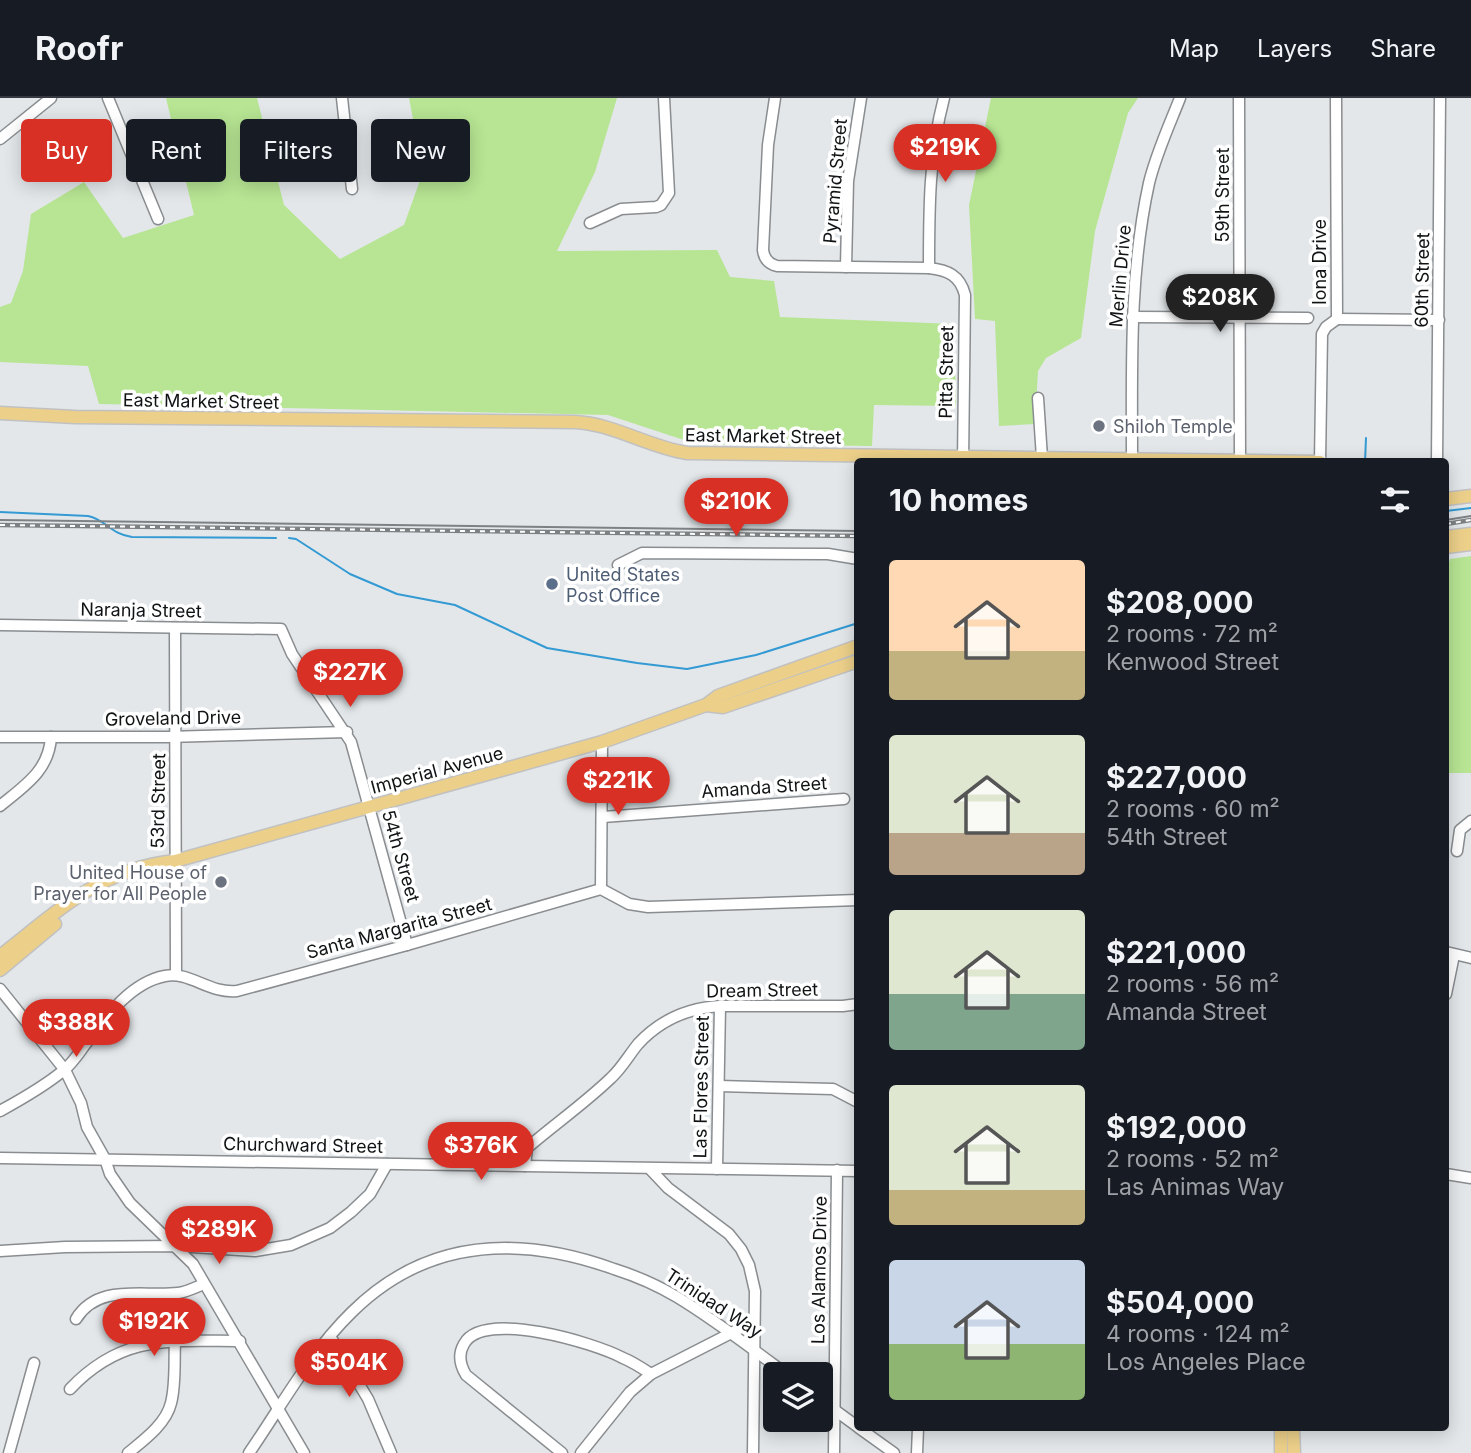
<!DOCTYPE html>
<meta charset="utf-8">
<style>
:root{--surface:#171b24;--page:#242831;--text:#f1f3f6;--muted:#9ea1a6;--line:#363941;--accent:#d93025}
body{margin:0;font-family:Inter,sans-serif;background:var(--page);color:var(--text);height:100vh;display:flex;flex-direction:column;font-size:26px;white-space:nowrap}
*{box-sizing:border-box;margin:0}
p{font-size:23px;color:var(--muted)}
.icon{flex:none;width:38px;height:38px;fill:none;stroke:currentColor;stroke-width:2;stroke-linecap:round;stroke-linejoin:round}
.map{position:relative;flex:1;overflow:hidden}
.panel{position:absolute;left:854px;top:360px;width:595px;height:973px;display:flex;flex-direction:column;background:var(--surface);border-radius:7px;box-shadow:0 4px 18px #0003}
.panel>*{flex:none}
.banner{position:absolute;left:21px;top:21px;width:665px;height:63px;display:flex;gap:14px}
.fabs{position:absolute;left:763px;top:1264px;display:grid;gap:14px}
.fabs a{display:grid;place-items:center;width:70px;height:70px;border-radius:7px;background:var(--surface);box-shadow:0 4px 18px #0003;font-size:35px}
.price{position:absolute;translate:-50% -60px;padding:0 16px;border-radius:24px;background:var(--accent);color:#fff;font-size:23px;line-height:46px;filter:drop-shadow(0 2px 4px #0008)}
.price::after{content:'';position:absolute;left:50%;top:42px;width:21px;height:16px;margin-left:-10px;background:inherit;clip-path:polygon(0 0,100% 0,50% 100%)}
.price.current{background:#222;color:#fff}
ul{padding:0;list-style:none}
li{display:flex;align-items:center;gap:21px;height:175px;padding:0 35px}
li span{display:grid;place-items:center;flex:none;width:196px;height:140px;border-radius:7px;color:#555}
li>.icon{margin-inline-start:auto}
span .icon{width:84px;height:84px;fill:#fffc;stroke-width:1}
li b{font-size:30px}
h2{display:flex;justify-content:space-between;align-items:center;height:84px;padding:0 35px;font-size:30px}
.pill{padding:0 24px;border-radius:7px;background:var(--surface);box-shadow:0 4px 18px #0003;font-size:24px;line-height:63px}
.pill.current{background:var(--accent);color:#fff}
header{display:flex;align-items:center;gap:42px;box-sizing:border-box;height:98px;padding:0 35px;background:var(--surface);border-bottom:2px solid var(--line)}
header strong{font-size:33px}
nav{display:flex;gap:38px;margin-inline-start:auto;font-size:24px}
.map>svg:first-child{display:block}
</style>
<header>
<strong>Roofr</strong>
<nav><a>Map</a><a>Layers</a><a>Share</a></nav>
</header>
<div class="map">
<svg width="1471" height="1355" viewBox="0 0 1471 1355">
<rect width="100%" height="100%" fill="#e3e7ea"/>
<!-- green -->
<g fill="#b7e593">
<path d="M166,0h91l27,107 56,54 64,-34 19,-53 -14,-74h208l-22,74 -38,79 160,-1 13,27 44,4 6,36 174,7 2,82 -82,-1 -2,41 -176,-2 -88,-29 -509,-11 -11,-38 -88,-4v-55l11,-4 12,-32 8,-57 53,-32 39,56 71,-23z"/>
<path d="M991,0h147l-10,15 -33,118 -14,107 -35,20 -8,13 -3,53 -36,2 -4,-105 -20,-2 -6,-114z"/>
<path d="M1471,458v217h-25v-200l4,-14z"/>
</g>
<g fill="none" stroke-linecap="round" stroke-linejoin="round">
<!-- stream -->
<g stroke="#339ad3" stroke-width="2">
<path d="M1365,364l1,-24"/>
<path d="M1446,413l25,-3"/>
<path d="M0,414l88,4c19,4 22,18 44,21l144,1"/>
<path d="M289,440l7,1 54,35 47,20 58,11 92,43 90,15 50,6 69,-14 102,-32"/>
</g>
<defs>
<g id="minor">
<path d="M108,0l50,121"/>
<path d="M342,0l10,91"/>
<path d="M775,0l-7,47 -5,105c1,9 6,14 14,16l152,2c18,2 31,7 36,27l-2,167"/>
<path d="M1239,0l1,363"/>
<path d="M1336,0l1,221"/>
<path d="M0,41l51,-41"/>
<path d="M590,125l31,-14 35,-2 5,-2 8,-12 -5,-95"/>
<path d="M846,169l2,-86 13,-83"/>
<path d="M929,170c0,-58 0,-114 15,-170"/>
<path d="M1132,219l176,1"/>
<path d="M1337,221l102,1"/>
<path d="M1038,300l4,60"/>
<path d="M1132,361c0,-92 -3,-185 17,-276 7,-29 20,-57 31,-85"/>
<path d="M1320,364l2,-128 4,-7 11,-8"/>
<path d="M1437,364l3,-364"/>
<path d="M618,467l24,-12 186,1 30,5"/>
<path d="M0,527l281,4 11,25 59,88 56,203"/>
<path d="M175,530l1,347"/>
<path d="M0,639h167l180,-5"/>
<path d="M0,708c24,-20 49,-35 51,-69"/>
<path d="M603,719l241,-18"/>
<path d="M1457,753l3,-21 11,-9"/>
<path d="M601,791l1,-147"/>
<path d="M1446,854l25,6"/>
<path d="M0,891l65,81 16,33 6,24 18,32 5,15 20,29 63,61 111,189"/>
<path d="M1446,896l8,-39"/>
<path d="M719,988l114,3 25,13"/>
<path d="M0,1013c22,-12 45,-25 64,-41 9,-7 16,-19 24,-29 18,-25 44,-59 77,-65 25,-5 44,18 72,15l170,-46 194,-56 28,15 19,3 210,-7"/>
<path d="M0,1060l858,13"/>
<path d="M525,1068l2,-18c28,-24 58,-45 84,-70 11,-10 18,-23 27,-34 22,-24 50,-36 82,-38h123l15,-2"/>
<path d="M650,1071l18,19 61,46 12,15 8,16 6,26 -2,162"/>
<path d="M717,1071l3,-163"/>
<path d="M1446,1076l25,4"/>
<path d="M0,1153l65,-4 111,-1 79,5 36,-6 39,-17 21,-16 19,-18 17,-30"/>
<path d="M76,1221c22,-36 67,-22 102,-26 9,-1 18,-6 26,-9"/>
<path d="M330,1238l38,63 23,54"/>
<path d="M70,1291c52,-55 100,-48 170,-48"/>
<path d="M821,1302l37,27"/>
<path d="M859,1330l35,25"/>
<path d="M9,1355l25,-90"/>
<path d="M128,1355c16,-13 38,-29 43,-50 5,-19 3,-42 4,-62"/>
<path d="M249,1355c33,-48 61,-100 103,-141 75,-74 167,-77 262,-43 22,7 43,16 63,28 38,23 73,50 109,77"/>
<path d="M562,1355l-96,-78c-6,-10 -8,-21 -2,-31 19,-35 131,-1 159,14 10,4 19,10 28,16"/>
<path d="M581,1355l49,-61 21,-18 92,-47 11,-10"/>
<path d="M834,1355l3,-283"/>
<path d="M917,1355l1,-25"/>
</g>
<g id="major">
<path d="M0,315l75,4 500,5c39,2 73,25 112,31l633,9"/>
<path d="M1446,401l25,-3"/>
<path d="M1446,439l25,-3"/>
<path d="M1446,449l25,-3"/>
<path d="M706,607l17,2 135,-46"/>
<path d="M0,858c57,-44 99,-87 175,-95l427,-119 104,-37 12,-9 140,-50"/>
<path d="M0,872l55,-46"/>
<path d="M1281,1330v25"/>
<path d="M1293,1330l1,25"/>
</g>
</defs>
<!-- minor casing -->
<use href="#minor" stroke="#898d90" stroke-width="13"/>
<!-- major casing -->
<use href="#major" stroke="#c1c1c2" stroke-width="15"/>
<!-- minor -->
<use href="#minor" stroke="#fff" stroke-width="10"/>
<!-- major -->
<use href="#major" stroke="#ecd08a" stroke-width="12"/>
<!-- tram -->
<g stroke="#7e8183" stroke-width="2">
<path d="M0,422l858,11"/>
<path d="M1446,422l25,-4"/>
</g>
<defs>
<g id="rail">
<path d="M1446,426l25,-4"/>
<path d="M0,427l858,11"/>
</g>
</defs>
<!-- rail casing -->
<use href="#rail" stroke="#7e8183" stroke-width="4.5"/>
<!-- rail -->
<use href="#rail" stroke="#fff" stroke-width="2" stroke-dasharray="5" stroke-linecap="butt"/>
</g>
<!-- markers -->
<g fill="#6b7280" stroke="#fff" stroke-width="2.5">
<circle cx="1099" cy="328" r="7"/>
<circle cx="221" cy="784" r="7"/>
</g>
<circle fill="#5c6f8a" stroke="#fff" stroke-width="2.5" cx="552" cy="486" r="7"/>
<g text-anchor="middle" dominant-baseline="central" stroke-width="7" stroke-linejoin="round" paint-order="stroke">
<!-- street labels -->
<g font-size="18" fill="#101213" stroke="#fff">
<text transform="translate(835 83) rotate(-85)">Pyramid Street</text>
<text transform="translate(1222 97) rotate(-90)">59th Street</text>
<text transform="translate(1319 164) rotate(-90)">Iona Drive</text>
<text transform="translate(1120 178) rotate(-85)">Merlin Drive</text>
<text transform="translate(1422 182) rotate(-89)">60th Street</text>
<text transform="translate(946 274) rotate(-89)">Pitta Street</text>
<text transform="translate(201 303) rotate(1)">East Market Street</text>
<text transform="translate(763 338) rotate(1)">East Market Street</text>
<text transform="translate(141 512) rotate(1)">Naranja Street</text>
<text transform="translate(173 620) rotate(-1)">Groveland Drive</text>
<text transform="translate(437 672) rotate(-15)">Imperial Avenue</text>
<text transform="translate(764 689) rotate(-4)">Amanda Street</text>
<text transform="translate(158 703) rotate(-89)">53rd Street</text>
<text transform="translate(401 758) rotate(74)">54th Street</text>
<text transform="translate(399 830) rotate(-15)">Santa Margarita Street</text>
<text transform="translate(762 892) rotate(-1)">Dream Street</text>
<text transform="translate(701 989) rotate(-89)">Las Flores Street</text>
<text transform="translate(303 1047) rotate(1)">Churchward Street</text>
<text transform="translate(819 1172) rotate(-89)">Los Alamos Drive</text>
<text transform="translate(714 1205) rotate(33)">Trinidad Way</text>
</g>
<!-- worship labels -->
<g font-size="18" fill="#5b616d" stroke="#fff" text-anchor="start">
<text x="1113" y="328">Shiloh Temple</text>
<text x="207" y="774" text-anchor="end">United House of<tspan x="207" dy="21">Prayer for All People</tspan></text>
</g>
<!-- service labels -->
<g font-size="18" fill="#4e5e75" stroke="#fff" text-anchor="start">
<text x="566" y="476">United States<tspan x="566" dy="21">Post Office</tspan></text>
</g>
</g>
</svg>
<div class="fabs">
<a><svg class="icon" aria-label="layers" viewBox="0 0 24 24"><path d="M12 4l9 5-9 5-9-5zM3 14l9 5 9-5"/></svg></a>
</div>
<b class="price" style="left:945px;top:86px">$219K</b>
<b class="price current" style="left:1220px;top:236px">$208K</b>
<b class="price" style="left:736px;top:440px">$210K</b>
<b class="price" style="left:350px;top:611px">$227K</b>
<b class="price" style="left:618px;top:719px">$221K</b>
<b class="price" style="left:76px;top:961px">$388K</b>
<b class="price" style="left:481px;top:1084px">$376K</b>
<b class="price" style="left:219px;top:1168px">$289K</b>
<b class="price" style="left:154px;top:1260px">$192K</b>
<b class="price" style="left:349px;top:1301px">$504K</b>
<div class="banner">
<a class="pill current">Buy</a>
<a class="pill">Rent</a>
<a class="pill">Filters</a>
<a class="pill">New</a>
</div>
<section class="panel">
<h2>10 homes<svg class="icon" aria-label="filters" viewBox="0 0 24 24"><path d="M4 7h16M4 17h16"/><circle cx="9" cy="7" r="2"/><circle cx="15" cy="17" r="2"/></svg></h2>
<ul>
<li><span style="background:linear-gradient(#ffd9b3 65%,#c2b280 0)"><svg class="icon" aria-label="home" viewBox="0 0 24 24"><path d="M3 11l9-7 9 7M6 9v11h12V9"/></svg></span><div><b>$208,000</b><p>2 rooms · 72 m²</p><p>Kenwood Street</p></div></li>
<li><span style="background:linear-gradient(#dfe7d0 70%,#b9a48a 0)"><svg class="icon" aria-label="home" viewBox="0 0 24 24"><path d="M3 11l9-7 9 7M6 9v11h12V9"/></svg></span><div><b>$227,000</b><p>2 rooms · 60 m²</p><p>54th Street</p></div></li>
<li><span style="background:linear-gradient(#dfe7d0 60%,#7fa58c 0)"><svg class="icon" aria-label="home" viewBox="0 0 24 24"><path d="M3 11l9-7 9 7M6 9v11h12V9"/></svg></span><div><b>$221,000</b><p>2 rooms · 56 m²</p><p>Amanda Street</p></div></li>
<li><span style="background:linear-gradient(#dfe7d0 75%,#c2b280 0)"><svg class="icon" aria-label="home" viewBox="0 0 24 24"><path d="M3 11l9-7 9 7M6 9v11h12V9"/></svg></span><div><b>$192,000</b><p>2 rooms · 52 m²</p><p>Las Animas Way</p></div></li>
<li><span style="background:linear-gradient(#c9d6e8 60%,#8fb573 0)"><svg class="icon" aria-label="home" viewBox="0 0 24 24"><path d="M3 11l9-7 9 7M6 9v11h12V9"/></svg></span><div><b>$504,000</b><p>4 rooms · 124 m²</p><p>Los Angeles Place</p></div></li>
</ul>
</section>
</div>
